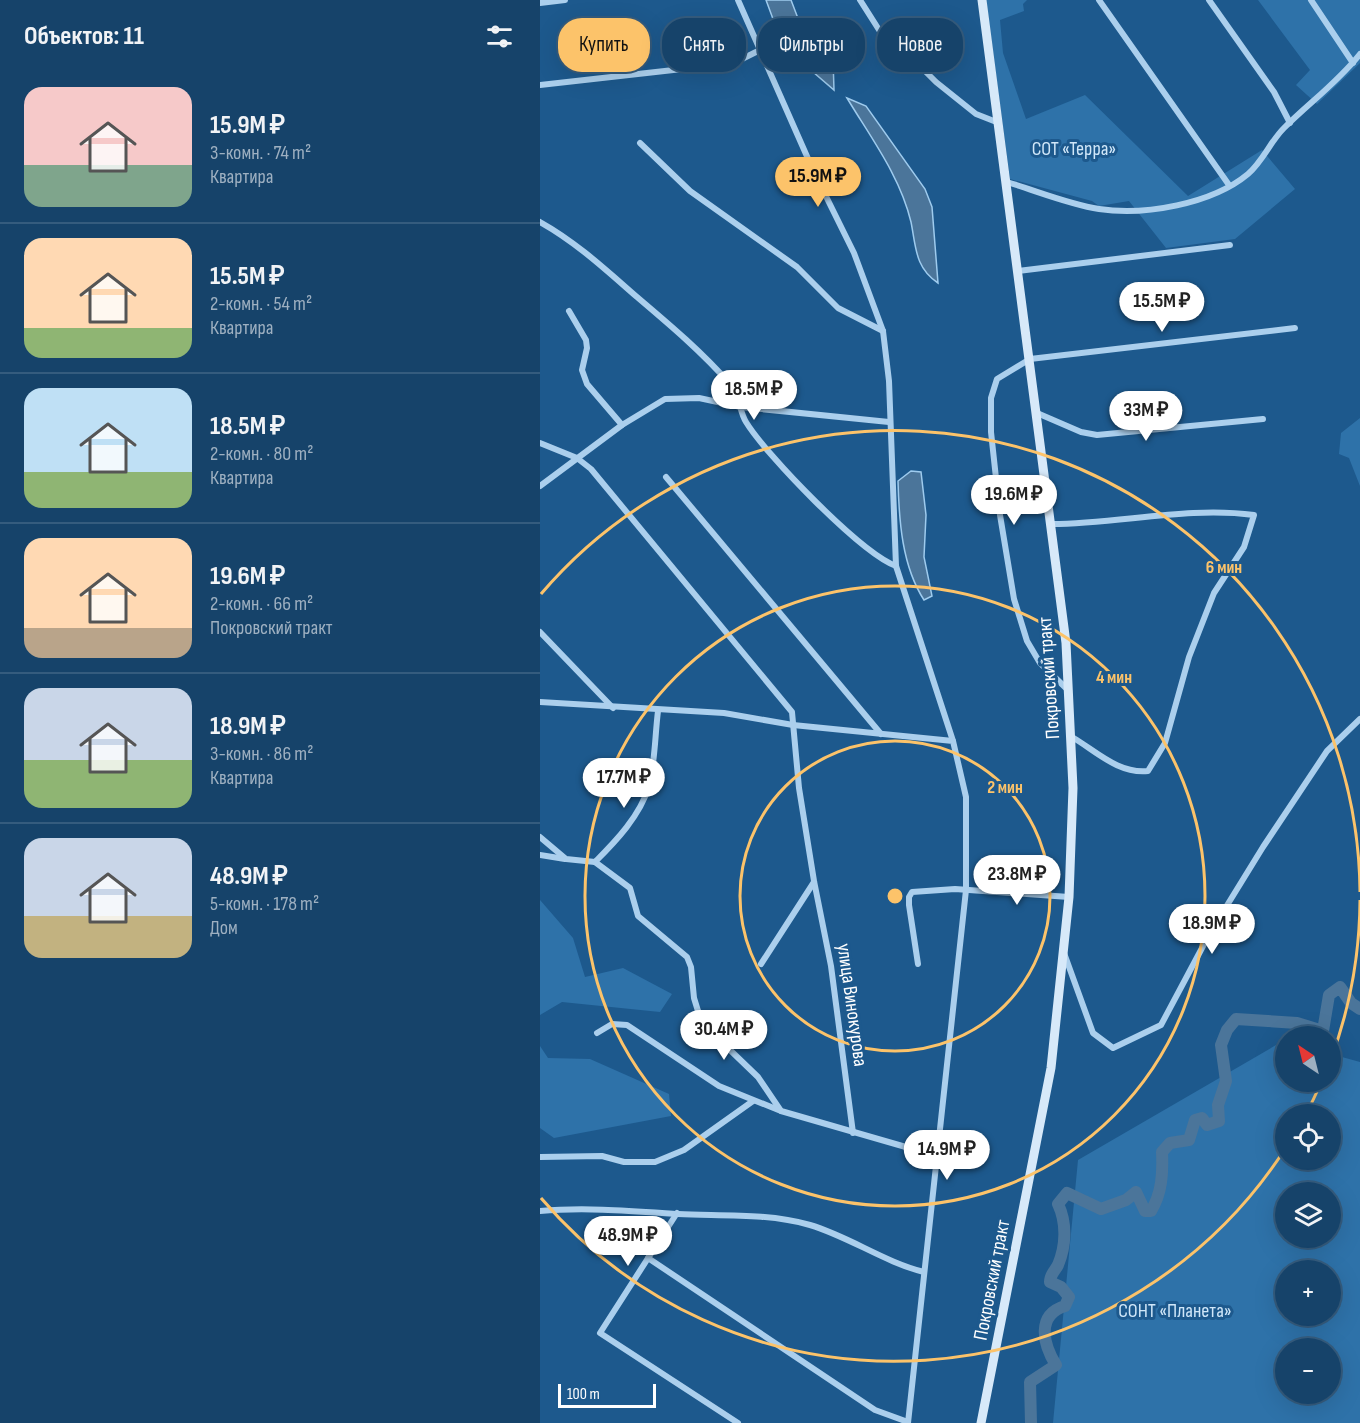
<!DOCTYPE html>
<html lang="ru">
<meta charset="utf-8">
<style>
:root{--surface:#16436a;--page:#234e72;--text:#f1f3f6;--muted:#9eb0c1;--line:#355c7e;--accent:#fcc36a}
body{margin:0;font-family:"Sofia Sans Condensed",sans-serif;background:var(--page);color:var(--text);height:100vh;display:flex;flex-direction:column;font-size:22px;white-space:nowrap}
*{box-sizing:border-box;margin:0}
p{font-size:20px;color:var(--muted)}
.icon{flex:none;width:33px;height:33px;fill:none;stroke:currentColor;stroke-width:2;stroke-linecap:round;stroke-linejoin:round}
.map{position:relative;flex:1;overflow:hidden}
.sheet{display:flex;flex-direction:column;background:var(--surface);width:540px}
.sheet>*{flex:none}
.hud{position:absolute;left:18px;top:18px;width:570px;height:54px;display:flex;gap:12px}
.needle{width:39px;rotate:325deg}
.controls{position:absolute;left:735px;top:1026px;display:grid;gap:12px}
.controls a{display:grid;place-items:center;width:66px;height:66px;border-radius:50%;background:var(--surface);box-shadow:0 6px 24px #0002,0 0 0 2px var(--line);font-size:30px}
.scale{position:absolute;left:18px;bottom:15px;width:98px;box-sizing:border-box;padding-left:6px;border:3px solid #fff;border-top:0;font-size:16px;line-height:21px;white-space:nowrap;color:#fff;-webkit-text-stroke:4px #1d598d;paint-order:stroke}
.price{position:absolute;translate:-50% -51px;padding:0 14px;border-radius:21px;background:#fff;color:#222;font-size:20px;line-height:39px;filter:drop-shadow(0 2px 3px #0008)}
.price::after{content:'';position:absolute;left:50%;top:36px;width:18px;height:14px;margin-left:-9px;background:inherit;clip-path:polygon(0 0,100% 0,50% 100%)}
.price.selected{background:var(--accent);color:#111}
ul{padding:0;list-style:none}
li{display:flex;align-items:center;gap:18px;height:150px;padding:0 24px}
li+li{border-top:2px solid var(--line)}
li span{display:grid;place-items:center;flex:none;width:168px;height:120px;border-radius:18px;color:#555}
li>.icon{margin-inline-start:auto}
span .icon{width:72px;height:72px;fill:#fffc;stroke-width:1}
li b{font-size:26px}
h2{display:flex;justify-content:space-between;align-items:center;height:72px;padding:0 24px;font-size:26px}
.tag{padding:0 21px;border-radius:24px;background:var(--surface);box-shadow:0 6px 24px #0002,0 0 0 2px var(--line);font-size:21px;line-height:54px}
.tag.selected{background:var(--accent);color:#111}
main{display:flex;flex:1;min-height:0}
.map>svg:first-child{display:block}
</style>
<main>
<section class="sheet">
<h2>Объектов: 11<svg class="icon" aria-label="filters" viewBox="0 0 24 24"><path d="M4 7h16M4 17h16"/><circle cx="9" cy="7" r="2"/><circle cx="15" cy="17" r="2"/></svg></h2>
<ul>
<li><span style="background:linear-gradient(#f6c9c9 65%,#7fa58c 0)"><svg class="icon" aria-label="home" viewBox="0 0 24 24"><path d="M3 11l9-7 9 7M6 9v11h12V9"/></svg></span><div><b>15.9M ₽</b><p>3-комн. · 74 m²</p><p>Квартира</p></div></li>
<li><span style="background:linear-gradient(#ffd9b3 75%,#8fb573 0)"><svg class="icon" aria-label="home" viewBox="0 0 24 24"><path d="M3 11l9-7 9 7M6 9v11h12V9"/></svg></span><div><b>15.5M ₽</b><p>2-комн. · 54 m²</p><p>Квартира</p></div></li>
<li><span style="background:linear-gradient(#bfe0f5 70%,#8fb573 0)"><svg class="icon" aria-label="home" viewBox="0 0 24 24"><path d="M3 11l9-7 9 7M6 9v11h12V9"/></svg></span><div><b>18.5M ₽</b><p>2-комн. · 80 m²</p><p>Квартира</p></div></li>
<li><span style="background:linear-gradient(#ffd9b3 75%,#b9a48a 0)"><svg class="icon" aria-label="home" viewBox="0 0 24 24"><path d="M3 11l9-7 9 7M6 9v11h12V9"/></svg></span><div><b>19.6M ₽</b><p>2-комн. · 66 m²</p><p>Покровский тракт</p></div></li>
<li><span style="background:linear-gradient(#c9d6e8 60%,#8fb573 0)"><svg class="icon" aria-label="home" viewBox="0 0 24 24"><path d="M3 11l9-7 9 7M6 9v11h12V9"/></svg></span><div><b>18.9M ₽</b><p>3-комн. · 86 m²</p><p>Квартира</p></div></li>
<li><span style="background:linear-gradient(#c9d6e8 65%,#c2b280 0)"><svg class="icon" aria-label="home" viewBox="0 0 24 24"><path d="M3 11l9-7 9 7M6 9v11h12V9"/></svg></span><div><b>48.9M ₽</b><p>5-комн. · 178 m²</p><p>Дом</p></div></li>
</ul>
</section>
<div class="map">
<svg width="820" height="1423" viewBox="0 0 820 1423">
<rect width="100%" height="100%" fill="#1d598d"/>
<!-- green -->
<g fill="#2e72a9" fill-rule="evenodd">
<path d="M446,0h41l-4,4 1,7 -24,9 3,33 23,66 59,-24 103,101 74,-46 33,39 -60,50 -69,9 -37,-47 -30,5 -7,-5 -82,-22z"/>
<path d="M718,0h102v63l-43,41 -21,-19 14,-15z"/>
<path d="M820,418v68l-11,-28 -10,-4 2,-21z"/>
<path d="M0,900l33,38 12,39 38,-9 49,26 -12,18 -98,-10 -22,13z"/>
<path d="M743,1041l2,1 1,40h44l1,-28 29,8v361h-307l25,-263zM790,1114v46h-44v-46zM746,1192h44v46h-44zM790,1270v46h-44v-46zM790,1348v46h-44v-46z"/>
<path d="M0,1046l8,12 42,1 79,35 2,22 -117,22 -14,-10z"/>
</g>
<!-- water -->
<g fill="#4b759a" stroke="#9ecbee" stroke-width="1.5">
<path d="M226,0h25l19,50 23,9 1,31 -51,-44z"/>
<path d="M307,98l19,8 59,83 7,18 6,76c-23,-15 -22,-36 -27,-61 -11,-46 -40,-84 -64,-124z"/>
<path d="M371,471l10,1 5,43 -2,42 8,39 -8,4c-22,-34 -25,-79 -26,-119z"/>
</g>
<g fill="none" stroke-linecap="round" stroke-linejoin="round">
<!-- river -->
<path stroke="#4b759a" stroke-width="12" d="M491,1423l-1,-41 26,-17c-13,-21 -20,-50 9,-59l4,-9 -8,-10 -11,-5c0,-8 5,-11 8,-17 8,-19 9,-42 0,-61l9,-11 34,16 25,-9 10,-8 9,19h6c11,-18 12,-38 11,-59l8,-9 19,-3 6,-20 7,-2 5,7 12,-4 -1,-16 8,-24 -5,-36 6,-15 9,-11 61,4 26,8 6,-36 11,-8 11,16 9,6"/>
<!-- street -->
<g stroke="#abcfed" stroke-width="6">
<path d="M198,0l75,170 41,83 29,78 6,50 7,185 57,175"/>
<path d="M320,0l21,33 24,18 31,31 40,32 23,9"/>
<path d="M559,0l130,185"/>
<path d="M669,0l65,92 16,31"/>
<path d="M771,0l42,63"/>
<path d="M0,3l25,-3"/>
<path d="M0,85l169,-19 33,-7 18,-9"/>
<path d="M100,143l50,48 107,76 41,41 45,23"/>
<path d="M467,182c30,9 61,22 92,27 45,7 113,-5 149,-35 15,-13 22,-32 36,-46 25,-25 54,-46 76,-74"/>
<path d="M0,222c36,20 66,48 97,75 33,28 65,55 93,87 10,11 9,27 16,38 20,33 115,131 150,144"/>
<path d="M478,271l212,-26"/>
<path d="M29,311l17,29 1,8 -5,22 5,14 35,41"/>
<path d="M497,413l44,19 16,3 166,-16"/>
<path d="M0,443l37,15 14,11 201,243 7,76 15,93 17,85 22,167"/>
<path d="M126,477l215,257"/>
<path d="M0,486l82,-61 43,-26 34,-1 42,9 148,15"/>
<path d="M512,524c67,0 135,-18 202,-9l-10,32 -30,46 -25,64 -24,86 -17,28c-30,3 -52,-20 -76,-34"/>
<path d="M0,632l73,76"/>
<path d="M529,691l-29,-28 -13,-22 -13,-42 -14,-84 -9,-83v-34l6,-19 33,-20 265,-31"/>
<path d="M0,702l184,11 69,12 160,16 13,56v93l-58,533"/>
<path d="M0,837l26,22 29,3c21,-21 45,-46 54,-76 6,-23 6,-51 9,-75"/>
<path d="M0,855l25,4"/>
<path d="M55,862l35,26 8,28 49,41 4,10 3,31 4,13 32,39 28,27 23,34 156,45"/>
<path d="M524,953l29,80 20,15 48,-23 49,-92 53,-86 64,-96 33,-32"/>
<path d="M221,964l53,-82"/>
<path d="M378,964l-9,-59v-8l3,-5 43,-3 114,8"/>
<path d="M57,1033l15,-9 15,1 92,61 62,25"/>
<path d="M0,1157l62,-1 22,6h31l29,-12 69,-49"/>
<path d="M0,1211c45,-4 93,0 138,3 43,2 90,-1 132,11 40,12 74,37 114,47"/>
<path d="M137,1213l-77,120 138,90"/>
<path d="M108,1258l227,152 33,12"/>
</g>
<!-- secondary -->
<path stroke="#d7e9f9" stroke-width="9" d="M441,1423l70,-355 18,-171 4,-109 -7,-145 -84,-643"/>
</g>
<!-- distance rings -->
<g fill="none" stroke="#fcc36a" stroke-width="3">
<circle cx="355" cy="896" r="155"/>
<circle cx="355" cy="896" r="310"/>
<path d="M820 900A465 465 0 0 1 791 1059M780 1085A465 465 0 0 1 766 1114M745 1149A465 465 0 0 1 1 1198M1 594A465 465 0 0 1 820 892"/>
</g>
<g text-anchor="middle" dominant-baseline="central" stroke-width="6" stroke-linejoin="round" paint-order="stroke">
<!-- park labels -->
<g font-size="20" fill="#d0e7f9" stroke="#1d598d">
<text x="534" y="149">СОТ «Терра»</text>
<text x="635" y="1311">СОНТ «Планета»</text>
</g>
<!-- street labels -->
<g font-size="20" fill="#fff" stroke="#1d598d">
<text transform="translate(509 678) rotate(-94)">Покровский тракт</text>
<text transform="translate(312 1005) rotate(82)">улица Винокурова</text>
<text transform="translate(452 1280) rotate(-79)">Покровский тракт</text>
</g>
</g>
<circle cx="355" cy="896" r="9" fill="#fcc36a" stroke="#1d598d" stroke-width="3"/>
<g font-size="18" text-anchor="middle" font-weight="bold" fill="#fcc36a" stroke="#1d598d" stroke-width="6" stroke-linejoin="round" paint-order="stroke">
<text x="684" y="573">6 мин</text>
<text x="574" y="683">4 мин</text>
<text x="465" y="793">2 мин</text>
</g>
</svg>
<div class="controls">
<a><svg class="needle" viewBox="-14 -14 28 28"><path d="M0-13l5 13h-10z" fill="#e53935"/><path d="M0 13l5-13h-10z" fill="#9eb0c1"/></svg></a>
<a><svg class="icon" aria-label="locate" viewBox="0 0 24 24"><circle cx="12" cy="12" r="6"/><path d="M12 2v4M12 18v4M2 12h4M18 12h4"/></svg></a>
<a><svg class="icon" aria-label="layers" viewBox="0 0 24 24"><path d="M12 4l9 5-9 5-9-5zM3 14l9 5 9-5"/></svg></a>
<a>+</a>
<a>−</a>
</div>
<div class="scale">100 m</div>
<b class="price selected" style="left:278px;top:208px">15.9M ₽</b>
<b class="price" style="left:622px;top:333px">15.5M ₽</b>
<b class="price" style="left:214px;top:421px">18.5M ₽</b>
<b class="price" style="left:606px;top:442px">33M ₽</b>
<b class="price" style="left:474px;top:526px">19.6M ₽</b>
<b class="price" style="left:84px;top:809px">17.7M ₽</b>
<b class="price" style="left:477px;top:906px">23.8M ₽</b>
<b class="price" style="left:672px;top:955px">18.9M ₽</b>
<b class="price" style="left:184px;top:1061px">30.4M ₽</b>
<b class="price" style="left:407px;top:1181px">14.9M ₽</b>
<b class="price" style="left:88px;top:1267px">48.9M ₽</b>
<div class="hud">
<a class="tag selected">Купить</a>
<a class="tag">Снять</a>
<a class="tag">Фильтры</a>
<a class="tag">Новое</a>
</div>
</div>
</main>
